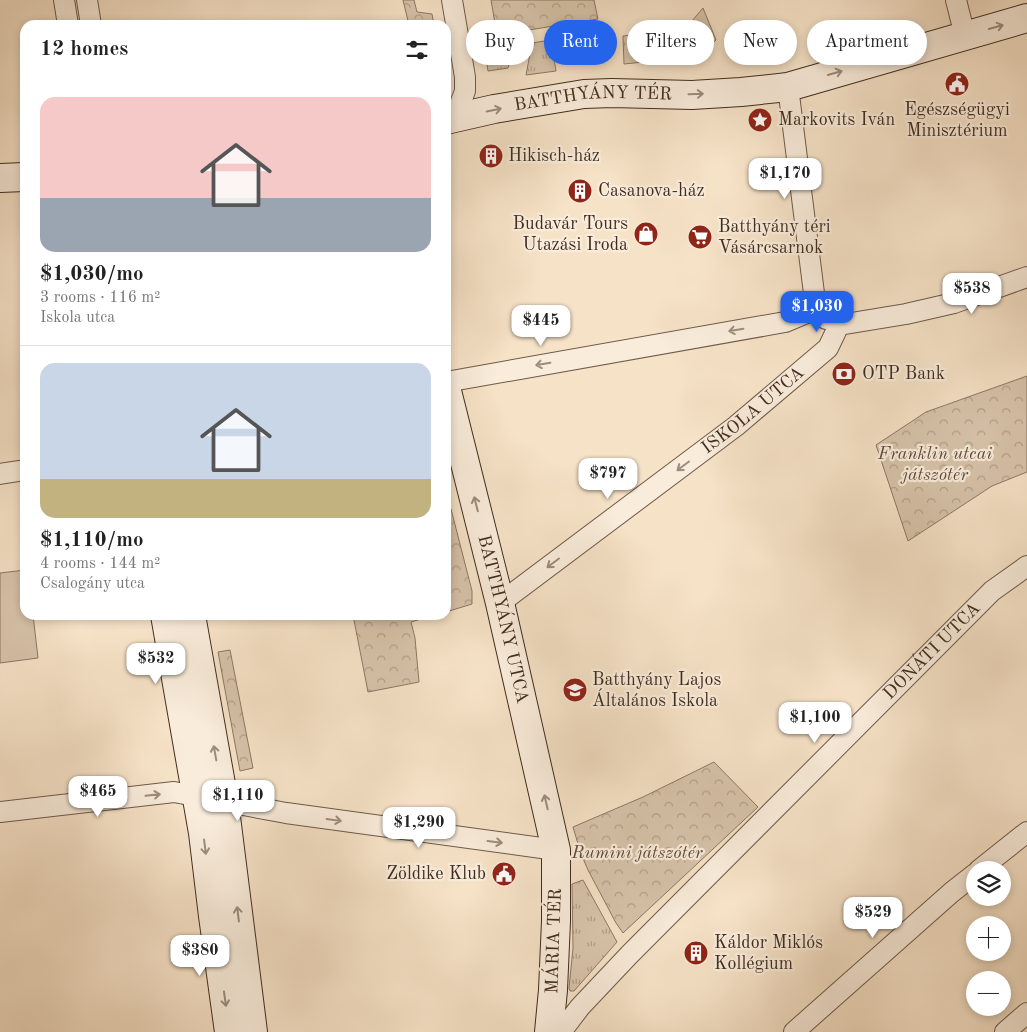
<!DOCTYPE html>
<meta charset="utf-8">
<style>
:root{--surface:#fff;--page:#f2f2f2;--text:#222;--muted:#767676;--line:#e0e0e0;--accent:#2563eb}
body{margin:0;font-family:"Old Standard TT",serif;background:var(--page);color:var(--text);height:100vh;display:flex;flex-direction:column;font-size:19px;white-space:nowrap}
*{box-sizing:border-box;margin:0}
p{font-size:16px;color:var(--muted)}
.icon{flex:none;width:28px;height:28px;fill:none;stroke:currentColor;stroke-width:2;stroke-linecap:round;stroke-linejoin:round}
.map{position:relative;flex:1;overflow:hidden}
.sheet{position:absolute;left:20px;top:20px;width:431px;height:600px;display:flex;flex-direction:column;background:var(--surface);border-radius:15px;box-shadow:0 2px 8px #0003}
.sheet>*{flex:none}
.hud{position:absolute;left:466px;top:20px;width:475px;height:45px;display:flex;gap:10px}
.buttons{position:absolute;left:966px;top:861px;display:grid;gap:10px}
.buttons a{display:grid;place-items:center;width:45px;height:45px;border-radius:50%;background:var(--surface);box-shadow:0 2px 8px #0003;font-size:25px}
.price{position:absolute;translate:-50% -42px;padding:0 11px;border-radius:10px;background:#fff;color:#222;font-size:16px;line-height:32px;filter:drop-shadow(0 1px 2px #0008)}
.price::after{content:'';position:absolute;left:50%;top:30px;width:15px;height:11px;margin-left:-8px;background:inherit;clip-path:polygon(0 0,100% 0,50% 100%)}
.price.on{background:var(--accent);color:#fff}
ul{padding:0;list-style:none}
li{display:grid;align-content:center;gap:10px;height:265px;padding:0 20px}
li+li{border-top:1px solid var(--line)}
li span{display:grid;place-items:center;height:155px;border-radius:15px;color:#555}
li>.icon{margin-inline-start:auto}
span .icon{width:90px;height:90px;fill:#fffc;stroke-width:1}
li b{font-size:21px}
h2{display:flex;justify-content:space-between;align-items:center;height:60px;padding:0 20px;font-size:21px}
.chip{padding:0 18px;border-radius:22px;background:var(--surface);box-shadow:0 2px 8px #0003;font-size:18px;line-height:45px}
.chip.on{background:var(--accent);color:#fff}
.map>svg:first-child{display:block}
</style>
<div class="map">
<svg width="1027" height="1032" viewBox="0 0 1027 1032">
<defs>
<pattern id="grass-tufts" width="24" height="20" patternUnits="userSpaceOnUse" patternTransform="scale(1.25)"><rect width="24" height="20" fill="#d7c3aa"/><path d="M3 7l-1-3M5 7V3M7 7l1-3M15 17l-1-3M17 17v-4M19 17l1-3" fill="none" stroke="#b09f8a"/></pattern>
<pattern id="park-crowns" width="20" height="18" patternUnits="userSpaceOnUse" patternTransform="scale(1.25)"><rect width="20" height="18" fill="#d7c3aa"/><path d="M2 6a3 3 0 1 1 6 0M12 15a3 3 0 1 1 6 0" fill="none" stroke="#b09f8a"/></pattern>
</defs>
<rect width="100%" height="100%" fill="#f6e2c7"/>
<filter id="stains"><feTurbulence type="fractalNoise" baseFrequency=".004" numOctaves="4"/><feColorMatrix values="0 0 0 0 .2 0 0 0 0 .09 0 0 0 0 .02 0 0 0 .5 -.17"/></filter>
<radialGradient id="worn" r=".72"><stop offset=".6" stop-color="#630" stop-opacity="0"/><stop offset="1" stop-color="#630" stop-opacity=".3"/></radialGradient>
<!-- grass -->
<g fill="url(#grass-tufts)" stroke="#8c7864">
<path d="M703,8l13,32 -8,7 -16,-26z"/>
<path d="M670,30l3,29 -49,5 -1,-28z"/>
<path d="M551,40l5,31 -30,4 6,-32z"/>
<path d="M513,47l-5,21 -20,3 -3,-20z"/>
<path d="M583,880l34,62 -43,49h-4l-1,-3 4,-40 -1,-64z"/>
</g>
<!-- park -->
<g fill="url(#park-crowns)" stroke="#8c7864">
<path d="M403,0h11l3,12 15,2 2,11h-25z"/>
<path d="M491,0h103l4,19 -101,16z"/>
<path d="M1027,376v96l-35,14 -84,55 -32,-96 50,-33z"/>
<path d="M451,509l21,82v13l-26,8v-102z"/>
<path d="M353,615h81l-23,7 4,16 4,44 -51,10z"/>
<path d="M230,650l23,118 -13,3 -22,-119z"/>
<path d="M714,762l44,45 -135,126 -7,-10 -28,-53 -7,-16 -8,-27 70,-30z"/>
</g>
<!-- pitch -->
<path fill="#d7c3aa" stroke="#8c7864" d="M25,570v45h8l5,43 -38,5v-90z"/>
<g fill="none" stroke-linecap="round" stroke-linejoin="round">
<defs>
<g id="street">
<path d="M64,0l4,25"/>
<path d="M87,0l4,25"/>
<path d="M956,0l9,36"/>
<path d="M788,87l28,222 10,10"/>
<path d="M446,119l13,-12 6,-16v-14l-13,-77"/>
<path d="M839,325l67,-11 48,-11 73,-26"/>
<path d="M446,382l339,-60 31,-13"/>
<path d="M0,474l25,-4"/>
<path id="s1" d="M500,603l236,-177 92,-78 11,-23"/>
<path d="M0,812l174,-20 112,21 270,37"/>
<path d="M979,870l48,-38"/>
<path id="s2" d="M561,1032l19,-25 50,-53 362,-363 35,-25"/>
<path d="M794,1032l158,-140 23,-18"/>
<path d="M1005,1032l22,-19"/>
</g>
<g id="secondary">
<path id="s3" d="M446,120l48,-11 90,-15 28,-1 80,2 49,-3 47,-5 239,-69"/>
<path d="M0,178l25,-1"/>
<path id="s4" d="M446,387l54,216 56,247v71l-3,69 -4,42"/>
<path d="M165,615l38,218 10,83 16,116"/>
<path d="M191,615l33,186 29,231"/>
</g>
</defs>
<!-- street casing -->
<use href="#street" stroke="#6e5a49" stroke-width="22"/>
<!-- secondary casing -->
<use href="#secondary" stroke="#402c1f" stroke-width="30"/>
<!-- street -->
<use href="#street" stroke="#f9ecdb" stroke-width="20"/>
<!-- secondary -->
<use href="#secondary" stroke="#f9ecdb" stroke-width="28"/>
</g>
<!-- one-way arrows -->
<defs><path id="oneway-shaft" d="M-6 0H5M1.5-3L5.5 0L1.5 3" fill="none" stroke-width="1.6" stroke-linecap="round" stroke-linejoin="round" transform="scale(1.25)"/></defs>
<g stroke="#9c8c7d">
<use href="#oneway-shaft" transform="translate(996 27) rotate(-16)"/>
<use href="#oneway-shaft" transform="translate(835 73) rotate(-16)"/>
<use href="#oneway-shaft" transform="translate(696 94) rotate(-2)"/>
<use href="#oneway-shaft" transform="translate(494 110) rotate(-11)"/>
<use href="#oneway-shaft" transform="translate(736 330) rotate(170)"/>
<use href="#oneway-shaft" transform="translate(543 364) rotate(170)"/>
<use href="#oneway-shaft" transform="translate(683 466) rotate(143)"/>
<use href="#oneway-shaft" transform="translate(476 504) rotate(-104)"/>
<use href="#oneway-shaft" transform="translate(553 563) rotate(143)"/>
<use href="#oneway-shaft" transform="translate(215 753) rotate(-100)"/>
<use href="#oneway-shaft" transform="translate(153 795) rotate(-6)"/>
<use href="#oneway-shaft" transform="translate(546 802) rotate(-103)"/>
<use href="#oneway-shaft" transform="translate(334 820) rotate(8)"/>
<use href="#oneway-shaft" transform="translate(495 842) rotate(7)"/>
<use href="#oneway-shaft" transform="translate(205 847) rotate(83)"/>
<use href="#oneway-shaft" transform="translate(238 914) rotate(-97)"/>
<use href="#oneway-shaft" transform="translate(225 999) rotate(82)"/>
</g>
<!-- icons -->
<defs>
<symbol id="civic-disc" viewBox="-11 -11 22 22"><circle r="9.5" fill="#8f2418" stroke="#f9ecdb"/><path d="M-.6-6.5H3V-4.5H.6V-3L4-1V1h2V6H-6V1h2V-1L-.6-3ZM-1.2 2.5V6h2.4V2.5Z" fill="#fff"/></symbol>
<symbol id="sight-disc" viewBox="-11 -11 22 22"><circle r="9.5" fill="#8f2418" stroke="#f9ecdb"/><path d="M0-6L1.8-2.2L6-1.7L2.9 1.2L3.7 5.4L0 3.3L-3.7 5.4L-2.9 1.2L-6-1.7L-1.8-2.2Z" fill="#fff"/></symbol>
<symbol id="building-disc" viewBox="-11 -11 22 22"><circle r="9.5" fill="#8f2418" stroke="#f9ecdb"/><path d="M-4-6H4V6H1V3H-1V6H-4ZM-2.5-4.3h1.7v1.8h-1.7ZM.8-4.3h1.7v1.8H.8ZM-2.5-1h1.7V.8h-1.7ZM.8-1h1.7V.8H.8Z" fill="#fff"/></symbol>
<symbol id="shop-disc" viewBox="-11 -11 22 22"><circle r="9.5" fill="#8f2418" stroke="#f9ecdb"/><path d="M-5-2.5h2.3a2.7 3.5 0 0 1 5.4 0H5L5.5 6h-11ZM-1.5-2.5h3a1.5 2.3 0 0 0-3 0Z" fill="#fff"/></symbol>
<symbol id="supermarket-disc" viewBox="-11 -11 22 22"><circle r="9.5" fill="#8f2418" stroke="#f9ecdb"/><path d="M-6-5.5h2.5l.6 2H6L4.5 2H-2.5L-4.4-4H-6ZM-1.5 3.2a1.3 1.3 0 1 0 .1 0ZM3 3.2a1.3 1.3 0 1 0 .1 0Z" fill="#fff"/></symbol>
<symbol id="bank-disc" viewBox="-11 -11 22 22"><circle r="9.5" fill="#8f2418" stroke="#f9ecdb"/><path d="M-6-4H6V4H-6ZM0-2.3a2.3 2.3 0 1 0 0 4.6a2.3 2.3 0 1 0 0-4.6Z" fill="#fff"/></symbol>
<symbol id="school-disc" viewBox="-11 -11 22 22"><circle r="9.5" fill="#8f2418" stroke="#f9ecdb"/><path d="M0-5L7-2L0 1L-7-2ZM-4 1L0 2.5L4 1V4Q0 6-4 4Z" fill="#fff"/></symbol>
</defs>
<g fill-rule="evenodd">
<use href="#civic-disc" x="943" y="70" width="28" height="28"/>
<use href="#sight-disc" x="746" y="106" width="28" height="28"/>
<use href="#building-disc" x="477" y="142" width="28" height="28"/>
<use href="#building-disc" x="566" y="177" width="28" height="28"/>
<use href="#shop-disc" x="632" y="220" width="28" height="28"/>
<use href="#supermarket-disc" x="686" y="223" width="28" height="28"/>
<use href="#bank-disc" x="830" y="360" width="28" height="28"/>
<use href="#school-disc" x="561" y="676" width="28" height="28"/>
<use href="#civic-disc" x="490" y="860" width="28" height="28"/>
<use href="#building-disc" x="682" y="939" width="28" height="28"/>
</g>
<g text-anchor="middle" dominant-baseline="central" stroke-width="4.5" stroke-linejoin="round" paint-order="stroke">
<!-- street labels -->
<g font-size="18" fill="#402c1f" stroke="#f9ecdb">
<text stroke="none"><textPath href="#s3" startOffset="149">BATTHYÁNY TÉR</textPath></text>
<text stroke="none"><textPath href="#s1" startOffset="318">ISKOLA UTCA</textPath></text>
<text stroke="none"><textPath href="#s4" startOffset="239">BATTHYÁNY UTCA</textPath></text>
<text stroke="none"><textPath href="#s2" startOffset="532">DONÁTI UTCA</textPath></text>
<text transform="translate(554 941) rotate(-88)">MÁRIA TÉR</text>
</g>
<!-- poi labels -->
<g font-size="18" fill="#402c1f" stroke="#f9ecdb" text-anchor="start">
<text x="957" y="110" text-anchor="middle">Egészségügyi<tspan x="957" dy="21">Minisztérium</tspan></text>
<text x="778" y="120">Markovits Iván</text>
<text x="508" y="156">Hikisch-ház</text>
<text x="598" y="191">Casanova-ház</text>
<text x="628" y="224" text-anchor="end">Budavár Tours<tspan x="628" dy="21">Utazási Iroda</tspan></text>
<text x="718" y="227">Batthyány téri<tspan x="718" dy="21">Vásárcsarnok</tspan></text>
<text x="862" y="374">OTP Bank</text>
<text x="592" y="680">Batthyány Lajos<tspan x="592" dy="21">Általános Iskola</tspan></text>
<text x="486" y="874" text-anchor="end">Zöldike Klub</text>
<text x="714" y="943">Káldor Miklós<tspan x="714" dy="21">Kollégium</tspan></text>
</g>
<!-- park labels -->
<g font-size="18" font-style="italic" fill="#5e4a3b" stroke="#f9ecdb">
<text x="935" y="454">Franklin utcai<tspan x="935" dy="21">játszótér</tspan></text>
<text x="637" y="853">Rumini játszótér</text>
</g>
</g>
<rect width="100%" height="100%" filter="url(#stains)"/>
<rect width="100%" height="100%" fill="url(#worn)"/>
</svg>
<div class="buttons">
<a><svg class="icon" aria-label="layers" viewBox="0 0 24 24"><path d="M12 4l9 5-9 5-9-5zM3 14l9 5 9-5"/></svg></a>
<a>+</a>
<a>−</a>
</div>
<b class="price" style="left:785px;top:200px">$1,170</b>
<b class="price" style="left:972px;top:315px">$538</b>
<b class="price on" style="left:817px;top:333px">$1,030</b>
<b class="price" style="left:541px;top:347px">$445</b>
<b class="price" style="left:608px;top:500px">$797</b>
<b class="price" style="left:156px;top:685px">$532</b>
<b class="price" style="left:815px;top:744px">$1,100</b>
<b class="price" style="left:98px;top:818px">$465</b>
<b class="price" style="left:238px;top:822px">$1,110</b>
<b class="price" style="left:419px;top:849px">$1,290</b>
<b class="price" style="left:873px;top:939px">$529</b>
<b class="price" style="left:200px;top:977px">$380</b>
<div class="hud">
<a class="chip">Buy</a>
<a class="chip on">Rent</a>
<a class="chip">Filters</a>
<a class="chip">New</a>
<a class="chip">Apartment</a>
</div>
<section class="sheet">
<h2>12 homes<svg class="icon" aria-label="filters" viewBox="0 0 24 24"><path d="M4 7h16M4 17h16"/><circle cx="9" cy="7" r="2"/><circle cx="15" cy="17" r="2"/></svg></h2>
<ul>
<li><span style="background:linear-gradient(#f6c9c9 65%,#9aa5b1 0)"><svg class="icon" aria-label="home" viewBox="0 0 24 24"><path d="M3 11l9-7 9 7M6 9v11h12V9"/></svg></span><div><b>$1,030/mo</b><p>3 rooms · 116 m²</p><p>Iskola utca</p></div></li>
<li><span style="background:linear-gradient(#c9d6e8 75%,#c2b280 0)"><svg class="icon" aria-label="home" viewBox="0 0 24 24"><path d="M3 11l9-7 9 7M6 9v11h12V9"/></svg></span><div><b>$1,110/mo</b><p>4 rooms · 144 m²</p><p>Csalogány utca</p></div></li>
</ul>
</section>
</div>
